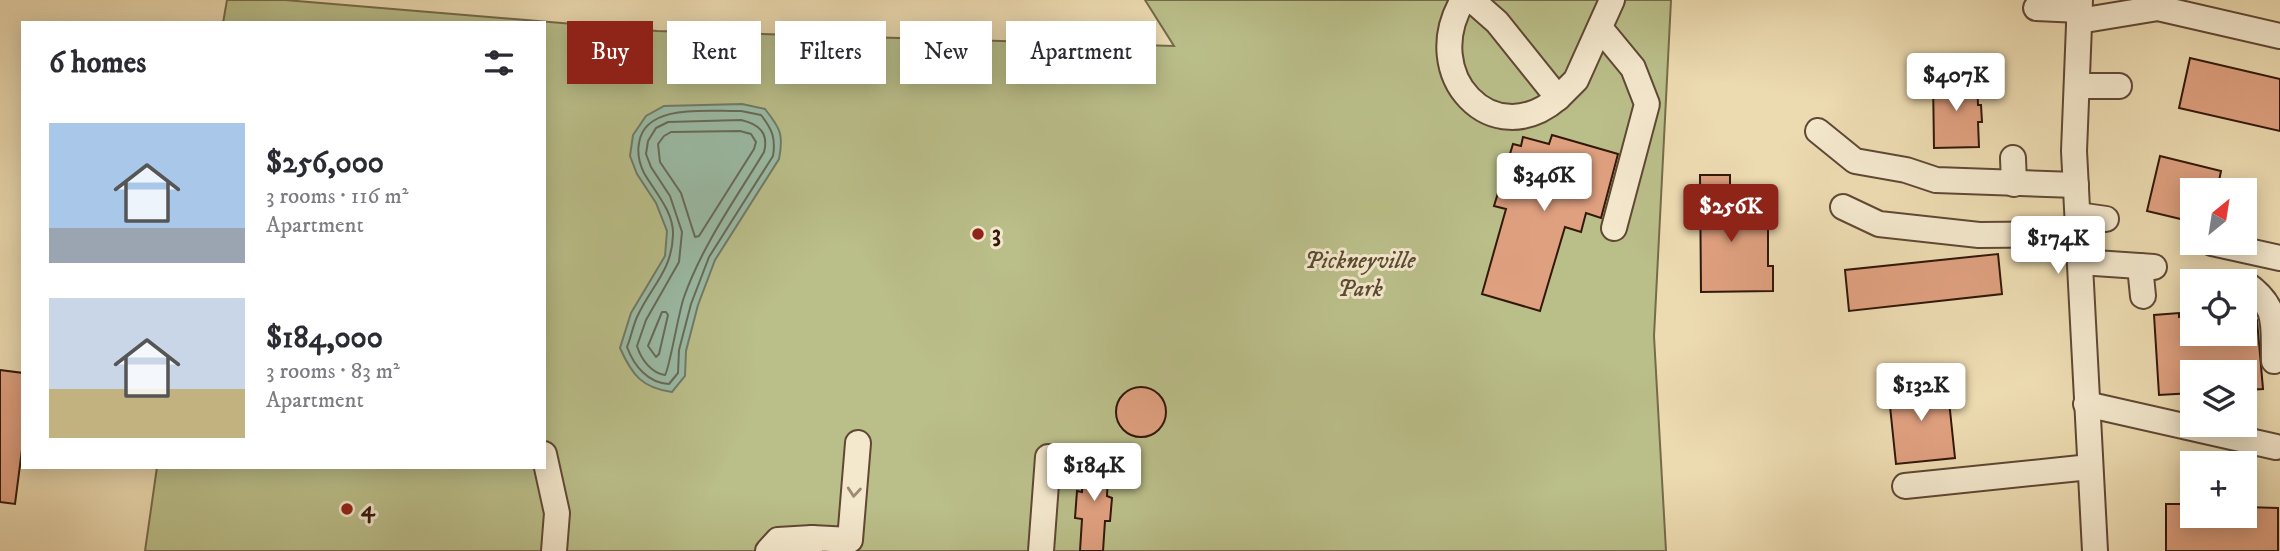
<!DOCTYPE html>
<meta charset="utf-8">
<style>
:root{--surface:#fff;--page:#f7f7f7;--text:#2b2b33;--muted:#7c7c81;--accent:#8f2418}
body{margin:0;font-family:"IM FELL DW Pica",serif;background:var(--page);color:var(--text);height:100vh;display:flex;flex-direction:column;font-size:26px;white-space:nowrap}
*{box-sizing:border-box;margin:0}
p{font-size:23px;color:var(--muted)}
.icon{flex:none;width:38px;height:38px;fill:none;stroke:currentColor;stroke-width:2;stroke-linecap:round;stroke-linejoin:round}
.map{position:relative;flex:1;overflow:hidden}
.side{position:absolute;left:21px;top:21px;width:525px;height:448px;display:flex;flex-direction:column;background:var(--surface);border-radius:0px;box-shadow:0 4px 18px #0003}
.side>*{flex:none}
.top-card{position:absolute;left:567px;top:21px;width:665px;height:63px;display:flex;gap:14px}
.needle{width:46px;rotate:30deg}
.buttons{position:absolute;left:2180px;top:178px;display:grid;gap:14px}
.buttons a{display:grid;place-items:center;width:77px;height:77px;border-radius:0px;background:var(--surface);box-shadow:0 4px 18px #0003;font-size:35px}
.price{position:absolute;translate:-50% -60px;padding:0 16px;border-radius:7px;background:#fff;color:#222;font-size:23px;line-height:46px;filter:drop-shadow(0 2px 4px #0008)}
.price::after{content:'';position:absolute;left:50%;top:42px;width:21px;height:16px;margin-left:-10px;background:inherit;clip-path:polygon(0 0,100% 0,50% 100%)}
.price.current{background:var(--accent);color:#fff}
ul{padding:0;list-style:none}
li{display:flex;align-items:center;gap:21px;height:175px;padding:0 28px}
li span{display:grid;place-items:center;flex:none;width:196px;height:140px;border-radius:0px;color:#555}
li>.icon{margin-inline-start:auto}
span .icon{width:84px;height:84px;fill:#fffc;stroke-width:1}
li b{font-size:30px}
h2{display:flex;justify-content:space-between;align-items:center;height:84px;padding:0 28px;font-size:30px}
.pill{padding:0 24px;border-radius:0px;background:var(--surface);box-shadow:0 4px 18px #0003;font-size:24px;line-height:63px}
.pill.current{background:var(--accent);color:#fff}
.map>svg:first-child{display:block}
</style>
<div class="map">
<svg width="2280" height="551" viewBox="0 0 2280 551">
<rect width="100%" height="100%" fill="#ecdab0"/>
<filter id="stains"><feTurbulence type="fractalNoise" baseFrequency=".00286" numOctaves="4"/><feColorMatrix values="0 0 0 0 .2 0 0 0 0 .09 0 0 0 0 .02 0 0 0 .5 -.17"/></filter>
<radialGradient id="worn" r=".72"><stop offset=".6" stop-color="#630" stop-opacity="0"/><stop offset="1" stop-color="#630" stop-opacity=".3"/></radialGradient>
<!-- green -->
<path fill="#babe89" stroke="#766b4a" stroke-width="2" d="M227,0h58l372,31 517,15 -29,-46h526l-17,336 12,215h-1521l12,-84h387v-444h-321z"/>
<!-- water -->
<path fill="#9abba6" stroke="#707a68" stroke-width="2" d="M742,104l23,5c15,19 19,25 14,50l-64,101 -17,45 -12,46 -1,25 -13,16c-30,-4 -40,-17 -52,-44l11,-35 34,-57 2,-25 -11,-28 -19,-29 -7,-18 3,-21 13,-19 18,-10z"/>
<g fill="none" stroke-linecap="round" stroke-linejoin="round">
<!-- shore -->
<g stroke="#666a58" stroke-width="2">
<path d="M741,111l20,4c11,14 15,23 12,41l-64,101 -18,47 -12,46 -1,23 -9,11c-21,-1 -35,-18 -42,-37 4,-10 6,-21 10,-30 14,-31 35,-46 36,-82 1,-23 -18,-43 -29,-62 -5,-10 -7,-19 -5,-30 6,-41 72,-31 102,-32z"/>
<path d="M741,120c18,4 28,13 23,32 -29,48 -61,92 -80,145 -5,13 -15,74 -19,78 -14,-2 -24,-16 -28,-29l9,-26 33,-58 3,-30 -12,-36 -19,-29 -5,-13 2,-13 8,-13 12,-6z"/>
<path d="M740,131l11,3 5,8 -2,7 -55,87 -4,1 -14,-44 -21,-31 -2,-18 6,-8 7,-4z"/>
<path d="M662,312h4l2,3 -9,39 -3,3 -8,-11z"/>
</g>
</g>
<!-- building -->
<g fill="#dfa07f" stroke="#32180a" stroke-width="2">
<path d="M2190,58l90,21v52l-101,-23z"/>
<path d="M1977,77l1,28h3l1,17h-4l1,25 -45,1 -1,-70z"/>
<path d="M1552,135l66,19 -17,64 -15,-5 -5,19 -16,-5 -25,84 -58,-17 24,-85 -12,-3 19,-62 8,2 2,-9 26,7z"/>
<path d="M2160,156l61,15 -4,20h-24v31l-46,-11z"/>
<path d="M1700,175h30v45h38v46h5v25l-72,1z"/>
<path d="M1998,254l4,40 -153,17 -4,-41z"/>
<path d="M2245,302l12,18 6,69 -18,1v-17h-52v20l-34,2 -5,-80 25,-2v4l14,-1v18h52z"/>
<path d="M0,370l23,3v69l-8,62 -15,-2z"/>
<path d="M1947,382l8,76 -59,6 -8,-77z"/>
<circle cx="1141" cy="412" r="25"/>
<path d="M1085,455l24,2 -2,39 5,2 -2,23h-5l-2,30h-23l2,-32 -7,-1 2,-27 5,1z"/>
<path d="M2166,504h27v12h52v-9l33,1v43h-112z"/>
</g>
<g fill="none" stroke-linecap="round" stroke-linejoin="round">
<defs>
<g id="minor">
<path d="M1463,0c-45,75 30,154 95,98l-61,-76 -25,-22"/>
<path d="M2080,0l-6,151 21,400"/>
<path d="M2036,8l44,2"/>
<path d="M2079,21l79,-13 122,28"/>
<path d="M1600,28l33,40 14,36 -33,124"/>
<path d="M2077,86h42"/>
<path d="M1558,98l18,-18 36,-80"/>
<path d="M1818,131l37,30 51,9 30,10 140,5"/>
<path d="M2013,158l1,26"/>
<path d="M1843,207l36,17 100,11 100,-1"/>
<path d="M2078,215l28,4"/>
<path d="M2212,243l68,15"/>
<path d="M2080,262l74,5"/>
<path d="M2140,266l3,30"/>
<path d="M2245,283c34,24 28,40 29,78"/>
<path d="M2086,404l190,43"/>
<path d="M544,454l13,59 -3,38"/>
<path d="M1905,486l185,-19"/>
<path d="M812,538l38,2 8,-97"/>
<path d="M768,551l10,-11 34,-2 -2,13"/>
<path d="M1041,551l7,-94"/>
</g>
</defs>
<!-- minor casing -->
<use href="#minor" stroke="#604834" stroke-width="28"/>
<!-- minor -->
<use href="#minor" stroke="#f3e7cc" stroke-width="24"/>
</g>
<!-- one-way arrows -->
<defs><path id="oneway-chevron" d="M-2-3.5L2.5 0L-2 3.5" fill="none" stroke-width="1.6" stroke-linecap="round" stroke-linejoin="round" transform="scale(1.75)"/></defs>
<use stroke="#9c8a75" href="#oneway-chevron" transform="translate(854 492) rotate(95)"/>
<!-- markers -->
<g fill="#8f2418" stroke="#f3e7cc" stroke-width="2.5">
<circle cx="978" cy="234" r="7"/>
<circle cx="347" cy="509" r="7"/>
</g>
<g text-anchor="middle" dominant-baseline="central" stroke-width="6" stroke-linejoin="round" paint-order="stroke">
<!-- poi labels -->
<g font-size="24" font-weight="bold" fill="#32180a" stroke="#f3e7cc" text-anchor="start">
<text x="992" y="234">3</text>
<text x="361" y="509">4</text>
</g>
<!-- park labels -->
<g font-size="24" font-style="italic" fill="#5b4a30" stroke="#f3e7cc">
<text x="1360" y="261">Pickneyville<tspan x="1360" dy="28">Park</tspan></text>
</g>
</g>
<rect width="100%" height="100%" filter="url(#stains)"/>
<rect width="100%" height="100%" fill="url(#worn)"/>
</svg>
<div class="buttons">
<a><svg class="needle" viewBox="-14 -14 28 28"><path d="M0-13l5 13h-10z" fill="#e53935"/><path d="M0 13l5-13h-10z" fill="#7c7c81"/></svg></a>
<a><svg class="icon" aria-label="locate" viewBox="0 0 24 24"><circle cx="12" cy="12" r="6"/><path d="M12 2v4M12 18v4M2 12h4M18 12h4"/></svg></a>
<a><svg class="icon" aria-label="layers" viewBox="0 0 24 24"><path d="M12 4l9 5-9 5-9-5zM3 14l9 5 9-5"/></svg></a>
<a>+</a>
</div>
<b class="price" style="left:1956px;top:113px">$407K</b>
<b class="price" style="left:1544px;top:213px">$346K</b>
<b class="price current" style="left:1731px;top:244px">$256K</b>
<b class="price" style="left:2058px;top:276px">$174K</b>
<b class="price" style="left:1921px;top:423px">$132K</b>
<b class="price" style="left:1094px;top:503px">$184K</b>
<div class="top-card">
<a class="pill current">Buy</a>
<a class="pill">Rent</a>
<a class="pill">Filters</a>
<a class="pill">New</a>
<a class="pill">Apartment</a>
</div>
<section class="side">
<h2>6 homes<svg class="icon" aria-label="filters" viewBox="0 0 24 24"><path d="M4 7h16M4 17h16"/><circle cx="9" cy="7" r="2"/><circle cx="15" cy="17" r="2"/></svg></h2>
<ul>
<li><span style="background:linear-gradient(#a9c7e8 75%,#9aa5b1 0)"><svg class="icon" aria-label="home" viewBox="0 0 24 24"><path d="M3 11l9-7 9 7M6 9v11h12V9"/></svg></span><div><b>$256,000</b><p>3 rooms · 116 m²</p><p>Apartment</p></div></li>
<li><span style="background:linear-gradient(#c9d6e8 65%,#c2b280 0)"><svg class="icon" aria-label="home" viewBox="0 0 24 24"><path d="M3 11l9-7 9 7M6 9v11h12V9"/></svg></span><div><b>$184,000</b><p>3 rooms · 83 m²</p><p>Apartment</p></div></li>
</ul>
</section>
</div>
